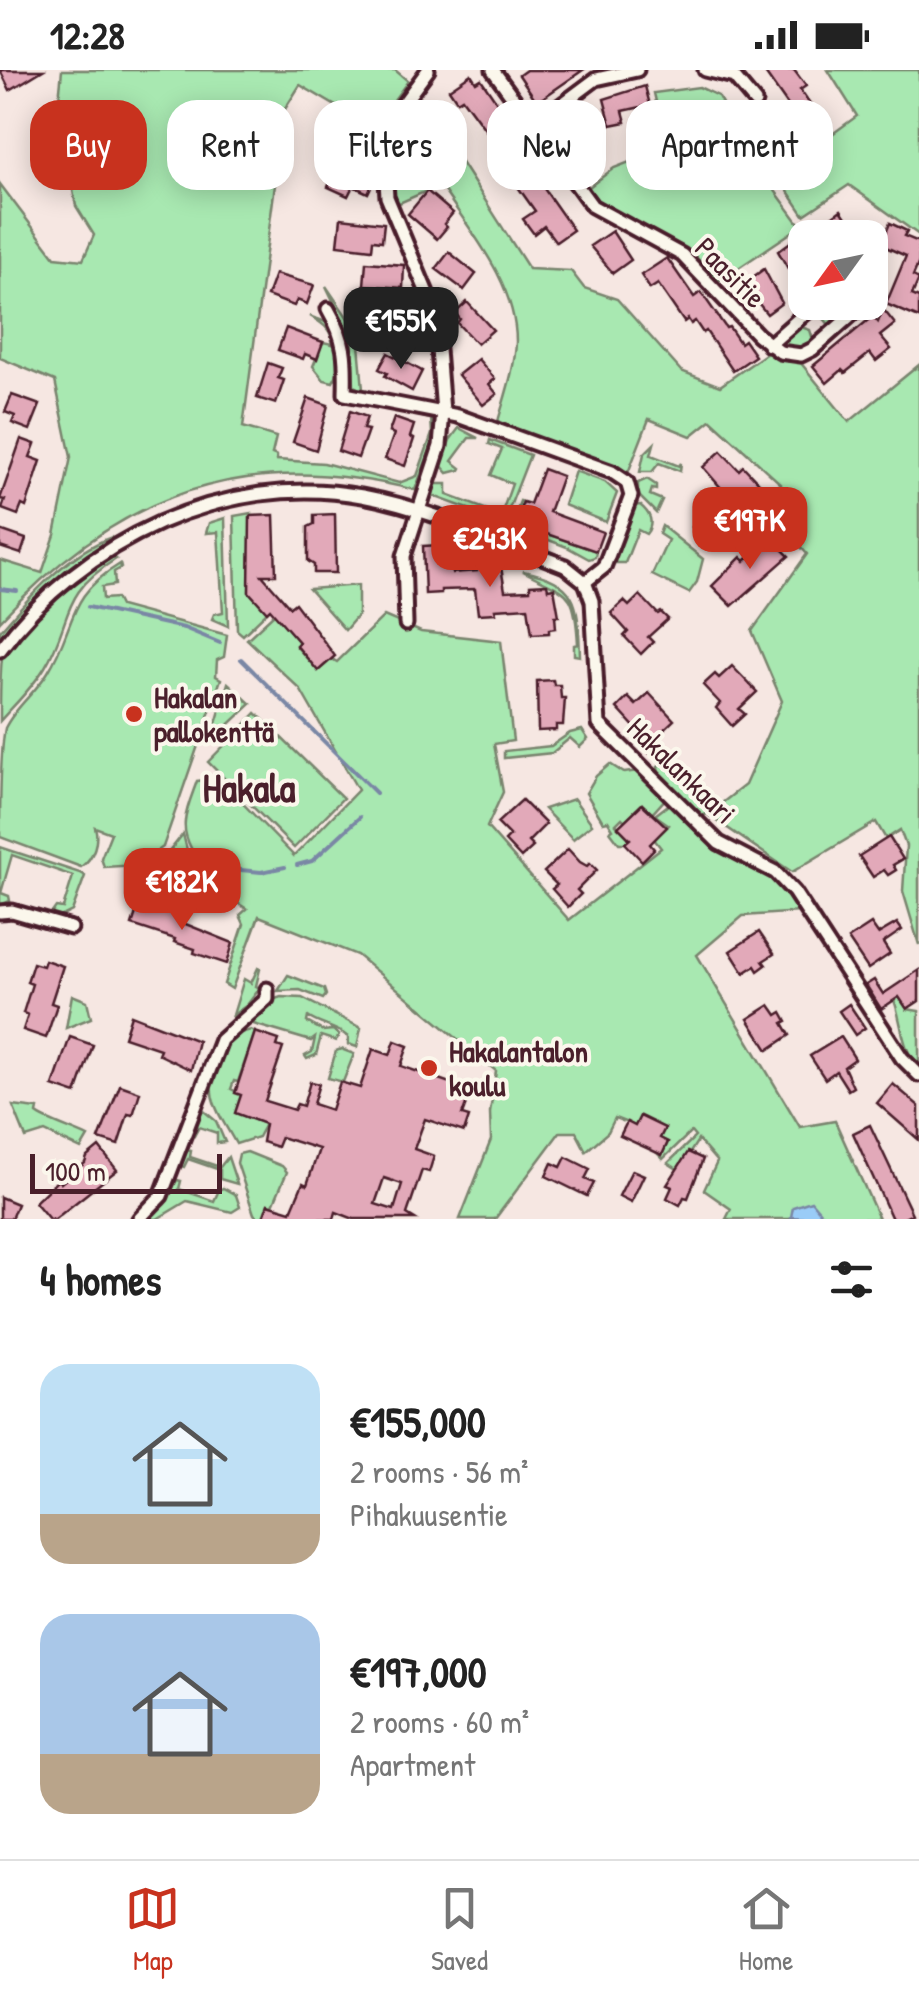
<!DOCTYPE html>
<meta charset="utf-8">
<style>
:root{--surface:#fff;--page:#f2f2f2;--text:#222;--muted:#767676;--line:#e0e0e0;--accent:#c8321e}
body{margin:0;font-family:"Patrick Hand",sans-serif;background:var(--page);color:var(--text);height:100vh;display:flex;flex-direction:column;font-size:38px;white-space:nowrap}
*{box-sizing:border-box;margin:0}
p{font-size:32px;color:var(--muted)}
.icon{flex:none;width:55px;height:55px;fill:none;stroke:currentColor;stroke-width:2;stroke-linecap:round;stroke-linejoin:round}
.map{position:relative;height:1149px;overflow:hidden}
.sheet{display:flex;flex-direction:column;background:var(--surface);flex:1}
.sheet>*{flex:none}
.top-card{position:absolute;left:30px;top:30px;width:860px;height:90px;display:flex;gap:20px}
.needle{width:65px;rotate:237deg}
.controls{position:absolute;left:788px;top:150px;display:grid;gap:20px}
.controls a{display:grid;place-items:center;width:100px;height:100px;border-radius:20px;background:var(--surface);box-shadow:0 5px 25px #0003;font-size:50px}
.scale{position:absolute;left:30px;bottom:25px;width:192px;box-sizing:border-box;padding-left:10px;border:5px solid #4a1f2b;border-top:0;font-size:28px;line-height:35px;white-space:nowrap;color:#4a1f2b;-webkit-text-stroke:8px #fbf7ec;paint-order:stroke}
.price{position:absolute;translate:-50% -85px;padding:0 22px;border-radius:20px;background:var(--accent);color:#fff;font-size:32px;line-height:65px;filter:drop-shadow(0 2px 5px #0008)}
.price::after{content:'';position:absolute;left:50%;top:60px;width:30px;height:22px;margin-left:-15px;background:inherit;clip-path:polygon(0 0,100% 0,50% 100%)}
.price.selected{background:#222;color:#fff}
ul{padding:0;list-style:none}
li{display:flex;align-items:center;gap:30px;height:250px;padding:0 40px}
li span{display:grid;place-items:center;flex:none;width:280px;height:200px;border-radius:30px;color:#555}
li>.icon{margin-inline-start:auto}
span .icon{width:120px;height:120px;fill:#fffc;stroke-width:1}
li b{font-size:42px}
h2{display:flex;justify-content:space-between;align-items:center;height:120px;padding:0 40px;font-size:42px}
.chip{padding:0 35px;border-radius:30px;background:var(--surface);box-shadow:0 5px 25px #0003;font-size:35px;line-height:90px}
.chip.selected{background:var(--accent);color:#fff}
.status{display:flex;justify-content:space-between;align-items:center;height:70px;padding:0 50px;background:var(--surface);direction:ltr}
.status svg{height:28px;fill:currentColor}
.menu{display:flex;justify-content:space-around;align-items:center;height:140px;border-top:2px solid var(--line);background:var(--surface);font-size:28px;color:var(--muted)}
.menu a{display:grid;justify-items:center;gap:5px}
.menu .selected{color:var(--accent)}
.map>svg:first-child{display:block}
</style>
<div class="status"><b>12:28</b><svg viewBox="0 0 49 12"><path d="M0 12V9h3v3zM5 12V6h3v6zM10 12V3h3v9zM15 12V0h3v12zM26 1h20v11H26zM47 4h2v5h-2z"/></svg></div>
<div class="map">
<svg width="919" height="1149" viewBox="0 0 919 1149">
<rect width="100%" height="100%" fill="#f6e7e2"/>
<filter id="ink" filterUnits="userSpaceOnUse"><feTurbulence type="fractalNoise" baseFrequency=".01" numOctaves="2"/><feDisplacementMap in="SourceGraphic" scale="20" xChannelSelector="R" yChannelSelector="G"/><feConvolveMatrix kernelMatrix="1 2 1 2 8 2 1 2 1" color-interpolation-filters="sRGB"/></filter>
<g filter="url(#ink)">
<!-- green -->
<g fill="#a8e8b1" stroke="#79846e" stroke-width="2.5">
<path d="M62,0h333l13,11 -35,47 -73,-43 -15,24 -42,318 33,10 -4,17 5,2v4l47,3 75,20 18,-7 15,-42 -1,-15 -17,-4 1,-3 15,4 5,14 -2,13 -18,47c-170,-43 -297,3 -415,131v-61l42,13 13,-38 16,-78 -16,-76 -55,-23v-174l55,73 28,3 11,-25 -18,-29 -10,-51 -10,-26z"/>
<path d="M828,0h91v165l-70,-50 -45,30 -21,-31 4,-17 70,-51z"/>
<path d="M699,17l19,9 33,62 50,68 -82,55 -29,-30 -79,-39 -26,-22 29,-22 39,-15 10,-21 -9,-39z"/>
<path d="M418,25l111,174 42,2 13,17 33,11 64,72 39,15 47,-33 15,8 18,1 49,60 70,-57v580l-16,-54 3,-45 -6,-16 -14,9 -10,-17 -84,50 -85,-58 -8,3 -40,-43 -1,-8 7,-6 48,50 32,-25 37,-84 -30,-70 55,-77 -28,-32 2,-38 -70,-64 -20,16 -42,-17 -21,54 -131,-48c7,-26 18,-56 19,-83 0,-59 -45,-110 -76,-157l-43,19c-13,-48 -10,-69 21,-109z"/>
<path d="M326,216l32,47 5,56 5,1 -1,3 -13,-7 -2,-46z"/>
<path d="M831,233h30l-30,24 -10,-12z"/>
<path d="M310,246c4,2 14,5 17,7 14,11 15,46 6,59l-9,-2 -11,-14 10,-24 9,2c1,-15 -11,-21 -22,-28z"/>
<path d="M798,256l12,4 4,13 -15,9 -18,-5 1,-7z"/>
<path d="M459,358l19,10h-9l-17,23 9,7 -1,2 -12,3 -7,-8 9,-25z"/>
<path d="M490,370l40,15 -26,67 -71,-26 2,-12h12v11l54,20 11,-31 -21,-9 11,-26 -13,-5z"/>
<path d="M654,374l-3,11 28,11 2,-3 -1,8 -21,-8 -7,9h-12l4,-18z"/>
<path d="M575,401l30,11 12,11 -11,29 -42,-17z"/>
<path d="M647,409l9,6v5l-4,-1 -2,6 12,5 -6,13 -18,-18v-12z"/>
<path d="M520,431l3,1 -8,21 81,28 -1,6 -6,2 -22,-12 -50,-19 -5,-4z"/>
<path d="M640,435c10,8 15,18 6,29l-8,-4 -13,33h-13l21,-57z"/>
<path d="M251,443l-2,79 18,20 -24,23 -6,-5 -3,-114z"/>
<path d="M703,445l23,13 -15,17 -19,-18z"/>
<path d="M225,448l3,108 -16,-7 2,-5 9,-2 -5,-80 -12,1 3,-10z"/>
<path d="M662,456l41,33 -6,23 -8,11 -37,-18 16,-35 -9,-6z"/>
<path d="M112,467l-66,51 -46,49v-6c29,-34 69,-79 112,-94z"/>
<path d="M112,487l4,2c-58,36 -42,59 -71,108 -12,20 -30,37 -45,54 0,-18 0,-47 2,-63 17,-37 76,-79 110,-101z"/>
<path d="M120,494l1,4 -7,4 1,13 -13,2 1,12 13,-1 4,8 107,29 -3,22 -7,3 -1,16 5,3 -58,168 -24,18 -35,2 -3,-9 10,-25 -16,-6c4,13 -1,31 -14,40l-81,-30c0,-28 0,-84 5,-109 10,-21 31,-36 43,-56 29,-47 17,-75 72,-108z"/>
<path d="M523,501c57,11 55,34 57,85l-6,-1v-10l4,-1c-3,-59 -11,-49 -55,-73z"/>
<path d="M358,515v30l-13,15 -36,-41z"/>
<path d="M275,543l24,29 -3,4 22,25 14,-12 5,3 47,-46 37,16 80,9 12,100 -19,3 9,48 -16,35 82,93 92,-72 -7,-9 15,-14 -14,-10 17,-13 82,64 23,14 24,32 -58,4 -46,39 103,172 35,-6 44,98h-153l5,-10 -27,-19 13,-28 -19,-22 -19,30 -11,-7 27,-26 -4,-5 -28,27 -5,-5 4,1 6,-13 -8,-4 5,-10 -30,-2 -20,-8 -7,14 -22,19 -10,-19h-16l-65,87h-35l31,-79 -1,-27 6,-42 -139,-116 -98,-39 -27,73 -8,-5 20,-60 -4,-9 7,-6 -37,-23 1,-18c-16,-5 -28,-31 -26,-47 1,-13 8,-28 12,-40l17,-2 1,-4 79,81 64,-66 -58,-101 -53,-50z"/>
<path d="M228,613l23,21 -34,32 -4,-2z"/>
<path d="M256,643l87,85 -49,50 -86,-86z"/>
<path d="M582,660l6,9 -8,8 -10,-9 -18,15 -48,5v-7l47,-5 19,-13z"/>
<path d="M610,694l14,9 14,-2 29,26 -18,20 -7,-13 -17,17 -3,-3 -6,6 14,15 -5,4h-6l-9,-12 3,-2 -5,-8 -5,1 -17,-29 10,-17z"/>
<path d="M574,729l18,25 -19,15 -29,-30z"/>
<path d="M183,764l8,32 -3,3 -31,-2z"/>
<path d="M0,777l83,27 2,2 -13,35 -14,7 -7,-4 5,-7 7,1 10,-32 -61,-21 -11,38 8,3 1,5 -10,4z"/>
<path d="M258,898l2,1 -4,17 4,2 -13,17 -14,10 11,-36 7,4z"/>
<path d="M288,905l36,14 2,6 -3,4 -23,-9 -22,1z"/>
<path d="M896,922l11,17 12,2v56c-20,-21 -16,-48 -27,-72z"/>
<path d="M72,925l15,6 4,17 -25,10z"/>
<path d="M281,927l21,1 59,30 -4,19 -9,-3v-7c-12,-11 -28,-11 -40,-20l-1,5 16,9 10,-1 6,5 -3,6 -15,-5 -5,19 -9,4 -2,-3 7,-4 3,-14 -4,3 -61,-18 19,-22z"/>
<path d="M251,960l4,2 -17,50 -4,-1 -3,8 15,8 -3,9 -5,-1 -2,8 29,11 -7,13 -22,7c-18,-33 -34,-48 -18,-85 5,-12 8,-20 18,-28l1,3z"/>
<path d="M341,979l13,5 -11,28 -15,-4 8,-27z"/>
<path d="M13,1036l25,3 -1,5c7,6 39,17 51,23l-7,12 -36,-17 -19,6z"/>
<path d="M204,1041l12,10 9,21 -8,1v-10l-18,-6 -5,9 -4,-2 6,-20z"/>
<path d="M187,1080l4,1 -1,6 30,10 8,-10 9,27 -17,-5v-9l-32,-11 -4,8 -3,-1z"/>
<path d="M247,1082l35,14 5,6 -14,33 -5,-1 -5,13 3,2h-7l-5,-5 -17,-51 2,-9z"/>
<path d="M177,1110l4,1 -2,8 35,12 5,-11 4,-2 13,7 4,12 -8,5 -45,-11 -30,18h-10l18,-15z"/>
</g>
<!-- water -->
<path fill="#9accf7" stroke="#7a87a5" stroke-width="2.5" d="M811,1131l11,13v5l-31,-2 2,-10z"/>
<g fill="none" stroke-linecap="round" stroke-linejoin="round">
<!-- stream -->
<g stroke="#7a87a5" stroke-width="4">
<path d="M0,519l17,2"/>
<path d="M88,537l96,21 36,15"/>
<path d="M241,589l135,134"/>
<path d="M297,795l15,-4 48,-44"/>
<path d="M231,799l30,3 24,-5"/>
</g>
</g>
<!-- building -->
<g fill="#e2a9b9" stroke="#4a1f2b" stroke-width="2.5" fill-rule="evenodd">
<path d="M0,0h43l-33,20z"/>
<path d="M526,0h57l-46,32 -18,-27z"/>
<path d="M763,0h31l12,16 -6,4 25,36 -21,13 4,5 -21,15 -19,-28 26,-17z"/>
<path d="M471,4l5,8 5,-3 44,65 -8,6 56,80 -17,12 -12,-16 -10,8 -11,-15 12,-8 -29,-41 6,-4 -50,-68 -5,3 -8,-12z"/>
<path d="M645,16l5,19 -27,6 3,11 -15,3 -7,-26z"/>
<path d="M587,38l13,19 -32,22 -12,-19z"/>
<path d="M334,45l30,14 -4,7 8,4 -14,28 21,10 -7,15 -15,-7 -5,10 -20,-9 17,-37 -22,-13z"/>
<path d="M427,121l26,22 -9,11 3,3 -10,12 -29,-25z"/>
<path d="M841,140l19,28h-29l-9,-14z"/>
<path d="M341,148l43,5 -2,18 -9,-1 -1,9 -34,-4z"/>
<path d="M890,153l17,8 -3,5 15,6v20l-6,14 6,3 -7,16 7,3v20l-33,-14 20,-48 -25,-11z"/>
<path d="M612,161l19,29 -18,13 -23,-27z"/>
<path d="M796,168l9,13v47l-27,-47z"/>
<path d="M449,182l27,22 -12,16 -28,-21z"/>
<path d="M667,188l27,39 7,-5 25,36 3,-1 11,16 4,-3 11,16 -22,15 -27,-40 -3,2 -8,-12 -4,3 -3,-5 -4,3 -26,-38 -8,5 -9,-14z"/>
<path d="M366,192l38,3 -1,23 -39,-3z"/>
<path d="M764,199l18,34 -15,11 -24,-30z"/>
<path d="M275,204l39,11 -7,19 -10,-4 -3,6 -27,-10z"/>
<path d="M389,228l37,19 -11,22 -27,-13 -3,6 -10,-6z"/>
<path d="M467,232l26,28 -16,14 -20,-21 3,-4 -5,-6z"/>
<path d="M883,239l12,15 -15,12 11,13 -15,12 -6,-8 -25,20 -3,-3 -15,13 -14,-17 60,-50 5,6z"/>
<path d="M286,258l37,14 -6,17 -12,-5 -2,5 -25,-9z"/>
<path d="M388,283l34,18 -10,20 -27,-15 2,-3 -8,-4z"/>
<path d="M478,289l17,20 -6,5 8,10 -14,11 -25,-30z"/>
<path d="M268,293l14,5 -4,10 6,2 -8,24 -19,-6z"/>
<path d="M12,325l28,10 -10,25 -18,-7 3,-7 -10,-4z"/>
<path d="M308,328l20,7 -12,45 -23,-8z"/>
<path d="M350,341l17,6 -4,12 5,1 -10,28 -20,-7z"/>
<path d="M394,348l20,7 -4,12 4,2 -9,27 -20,-7 9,-25 -5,-2z"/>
<path d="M21,369l14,5 -5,13 11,4 -15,46 -4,-2 -4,10 -16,-6 3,-9 -5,-1z"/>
<path d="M721,381l18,19 4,-4 33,35 -21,26 -52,-60z"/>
<path d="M543,399l19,7 -13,36 54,20 -7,19 -81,-28 8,-21 7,2z"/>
<path d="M335,444l1,59h-22v-8l-6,-4v-34l6,-3v-9z"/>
<path d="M274,445l2,60h-14l28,32 5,-4 40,53 -17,15 -22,-26 3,-3 -29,-33 -3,3 -18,-20 1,-76z"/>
<path d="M0,460l26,9 -5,15 -21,-7z"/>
<path d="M770,467l19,19 -57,50 -20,-20 29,-29 4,4z"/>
<path d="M440,475v5l7,-1 5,24 25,-2v-6l16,-1v4l8,-1 4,24 25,-1v-5l17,-1 1,5 6,-1 5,28h-4l1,12 -7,1v4l-17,1 -4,-27 -33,2 1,4 -18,1 -3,-25 -34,1v3l-16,1 -2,-48z"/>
<path d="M640,525l18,19 3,-2 7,7 -20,18 5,5 -12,12 -17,-18 4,-4 -17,-19 13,-12 5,5z"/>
<path d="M732,596l25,26 -18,17 6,5 -13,12 -16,-18 4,-5 -17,-18 12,-11 4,4z"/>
<path d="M553,610l1,5h6l1,13h4l-2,27h-7v5l-18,1 -1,-50z"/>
<path d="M649,623l25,27 -17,16 5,5 -13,12 -17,-18 5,-5 -20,-22 11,-11 8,8z"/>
<path d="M522,730l24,24 -18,18 5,5 -12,11 -16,-17 5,-5 -13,-13z"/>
<path d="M642,734l25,23 -17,17 4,5 -12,12 -17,-18 5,-4 -12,-12z"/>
<path d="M889,767l14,22 -10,6 3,5 -8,5 -4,-5 -11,7 -14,-21z"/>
<path d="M568,779l12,13 7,4 3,-3 7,7 -20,20 4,4 -13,13 -16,-18 5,-4 -13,-13z"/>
<path d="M139,833l46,14 -2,6 50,20 -6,21 -33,-11 1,-4 -21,-7 1,-3 -43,-14z"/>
<path d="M897,853l5,7 -19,13 7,11 -22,15 -20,-30 23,-15 7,10z"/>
<path d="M759,862l15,22 -11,7 3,4 -8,6 -3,-5 -11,7 -14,-22z"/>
<path d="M45,890l18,6 -12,37 6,2 -11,33 -23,-8 5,-15 -5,-2 9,-29 -5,-2 6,-19 10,3z"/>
<path d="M919,900v31l-12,8 -8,-12 -18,12 -15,-24 8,-5 9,14z"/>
<path d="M849,934l16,24 -10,7 -16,-24z"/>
<path d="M770,935l7,10 5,-3 5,9 -4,2 7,12 -22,15 -20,-31z"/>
<path d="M131,945l67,26 -7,29 -33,-16 2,-5 -36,-12z"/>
<path d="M255,962l24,8 -2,6 6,2 -18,53 29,9 3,-6 6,2 7,-24 9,2 -6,20 18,6 9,-28 20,6 13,-39 17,6 5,-14 13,5 -7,20 52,18 -2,6 18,6 -7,19 7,2 -5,15 -39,-13 -11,30 20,7 -5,16 -7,-2 -15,44 8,5h-61l-18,-7 -2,7h-71l5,-15 23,7 12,-28 4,2 12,-36 -38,-12 -4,10 -15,-5 3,-18 -30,-11 6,-18 -6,-2zM384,1108l18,6 -8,26 -19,-6z"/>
<path d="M70,967l23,8 -17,49 -23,-8z"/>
<path d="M841,967l14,22 -11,8 9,20 -5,3 -12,-19 -11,8 -15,-23z"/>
<path d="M893,1014l26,22v34l-42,-37z"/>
<path d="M120,1015l20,7 -7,23 -5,-1 -10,31 -19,-6z"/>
<path d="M640,1046l25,12 -5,10 8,4 -6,13 -42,-19 7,-14 8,4z"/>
<path d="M870,1055l42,89 -10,5h-10l-39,-86z"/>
<path d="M99,1077l18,23 -62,49h-6l-14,-17 24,-23 2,4 24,-20 2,-6z"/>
<path d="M688,1082l15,7 -15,39 -4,-1 -4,8 -13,-7 5,-11 -5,-2z"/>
<path d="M566,1087l24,12 -5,10 9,4 -7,13 -41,-20 6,-13 9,4z"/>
<path d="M632,1100l12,5 -13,27 -12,-6z"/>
<path d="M0,1127l17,7 -6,15h-11z"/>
</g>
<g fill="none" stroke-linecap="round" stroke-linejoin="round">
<defs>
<g id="street">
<path d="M493,0l99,136 90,49 76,80 22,17 21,3 12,-6 53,-47"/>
<path d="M705,0l29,7 21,25"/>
<path d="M533,56l63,-47 41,-9"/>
<path d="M870,217v11"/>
<path d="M328,239c18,31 18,50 17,85l113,22 154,56 15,10 4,14 -27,71 -19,15"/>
<path d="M769,275l49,-43"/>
<path d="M406,554l-2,-68 36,-110 3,-34 -8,-100 -48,-115 -3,-47 11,-35 33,-45"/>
<path d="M0,580c80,-109 226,-179 362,-154 70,13 137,45 203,70l20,16 7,19 7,123 120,119 56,29 19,20 108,166 17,17"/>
<path d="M0,842l12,-1 59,17"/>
<path d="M139,1149l22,-23 60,-156 46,-41v-10"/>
</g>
</defs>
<!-- street casing -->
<use href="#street" stroke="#4a1f2b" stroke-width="19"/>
<!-- street -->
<use href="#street" stroke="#fbf7ec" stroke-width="11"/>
</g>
</g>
<!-- markers -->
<g fill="#c8321e" stroke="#fbf7ec" stroke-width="4">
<circle cx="134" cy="644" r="10"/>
<circle cx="429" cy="998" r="10"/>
</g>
<g text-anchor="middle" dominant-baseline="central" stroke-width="8" stroke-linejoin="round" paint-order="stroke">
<!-- street labels -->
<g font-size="30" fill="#4a1f2b" stroke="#fbf7ec">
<text transform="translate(731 202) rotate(45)">Paasitie</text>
<text transform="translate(682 700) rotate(44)">Hakalankaari</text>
</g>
<!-- poi labels -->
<g font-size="30" font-weight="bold" fill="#4a1f2b" stroke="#fbf7ec" text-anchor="start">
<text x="154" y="627">Hakalan<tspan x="154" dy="34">pallokenttä</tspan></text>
<text x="449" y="981">Hakalantalon<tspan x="449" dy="34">koulu</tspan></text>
</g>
<!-- district labels -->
<g font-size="40" font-weight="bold" fill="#4a1f2b" stroke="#fbf7ec">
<text x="249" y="717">Hakala</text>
</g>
</g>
</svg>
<div class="controls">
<a><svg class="needle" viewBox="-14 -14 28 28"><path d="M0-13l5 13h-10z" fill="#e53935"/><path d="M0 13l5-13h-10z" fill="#767676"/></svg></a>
</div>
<div class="scale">100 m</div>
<b class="price selected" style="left:401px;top:302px">€155K</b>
<b class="price" style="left:750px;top:502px">€197K</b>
<b class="price" style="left:490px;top:520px">€243K</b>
<b class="price" style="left:182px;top:863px">€182K</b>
<div class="top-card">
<a class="chip selected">Buy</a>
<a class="chip">Rent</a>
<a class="chip">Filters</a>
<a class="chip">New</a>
<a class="chip">Apartment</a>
</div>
</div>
<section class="sheet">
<h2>4 homes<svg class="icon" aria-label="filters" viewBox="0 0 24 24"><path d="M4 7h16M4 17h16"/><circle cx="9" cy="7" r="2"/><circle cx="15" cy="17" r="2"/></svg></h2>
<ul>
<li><span style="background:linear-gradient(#bfe0f5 75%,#b9a48a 0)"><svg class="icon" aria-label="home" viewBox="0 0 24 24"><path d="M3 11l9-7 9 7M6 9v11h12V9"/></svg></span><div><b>€155,000</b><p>2 rooms · 56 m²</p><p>Pihakuusentie</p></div></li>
<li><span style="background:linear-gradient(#a9c7e8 70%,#b9a48a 0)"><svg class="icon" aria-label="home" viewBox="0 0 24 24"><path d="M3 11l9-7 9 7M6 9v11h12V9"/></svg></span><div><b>€197,000</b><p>2 rooms · 60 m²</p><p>Apartment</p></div></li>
</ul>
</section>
<nav class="menu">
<a class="selected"><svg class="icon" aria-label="map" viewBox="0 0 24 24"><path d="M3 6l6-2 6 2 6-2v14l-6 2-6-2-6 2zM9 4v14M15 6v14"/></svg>Map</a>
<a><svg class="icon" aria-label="saved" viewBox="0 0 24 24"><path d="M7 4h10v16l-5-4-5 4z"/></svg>Saved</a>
<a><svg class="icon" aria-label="home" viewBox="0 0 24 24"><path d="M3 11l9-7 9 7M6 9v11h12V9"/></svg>Home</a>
</nav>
